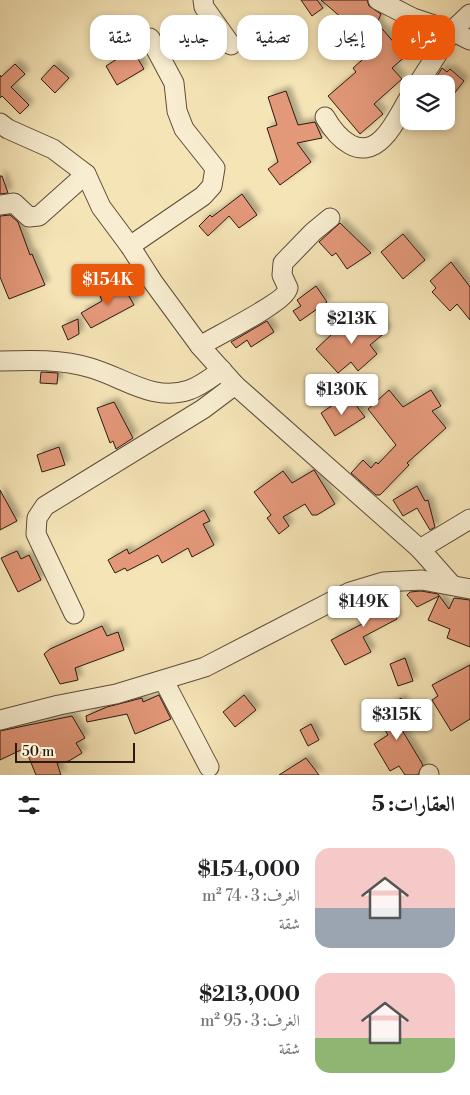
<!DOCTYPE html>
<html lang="ar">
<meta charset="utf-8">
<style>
:root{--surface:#fff;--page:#f6f6f6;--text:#202124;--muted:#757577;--accent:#ea580c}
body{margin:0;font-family:"Libre Bodoni",Amiri,serif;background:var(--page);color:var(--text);direction:rtl;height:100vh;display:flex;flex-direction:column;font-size:19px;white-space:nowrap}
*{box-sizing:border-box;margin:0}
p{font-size:16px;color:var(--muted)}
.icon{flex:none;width:28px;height:28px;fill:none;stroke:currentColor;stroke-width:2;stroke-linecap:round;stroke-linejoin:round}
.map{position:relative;height:775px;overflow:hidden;direction:ltr}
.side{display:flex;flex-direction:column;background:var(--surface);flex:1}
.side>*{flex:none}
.banner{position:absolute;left:15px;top:15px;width:440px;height:45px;direction:rtl;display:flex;gap:10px}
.fabs{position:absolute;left:400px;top:75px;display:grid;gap:10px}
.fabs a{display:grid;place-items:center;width:55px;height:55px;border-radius:10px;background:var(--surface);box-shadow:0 2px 8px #0003;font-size:25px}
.scale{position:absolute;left:15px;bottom:12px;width:120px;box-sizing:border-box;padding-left:5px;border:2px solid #2b1a10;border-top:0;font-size:14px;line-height:18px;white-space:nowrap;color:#2b1a10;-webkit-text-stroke:4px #f8edd0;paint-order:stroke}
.price{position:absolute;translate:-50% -42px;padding:0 11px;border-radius:5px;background:#fff;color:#222;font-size:16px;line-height:32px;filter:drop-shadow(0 1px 2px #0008)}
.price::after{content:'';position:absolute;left:50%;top:30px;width:15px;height:11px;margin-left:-8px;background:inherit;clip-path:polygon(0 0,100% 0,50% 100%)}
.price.active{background:var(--accent);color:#fff}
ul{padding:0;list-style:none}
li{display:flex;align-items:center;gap:15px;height:125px;padding:0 15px}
li span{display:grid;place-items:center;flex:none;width:140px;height:100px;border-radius:15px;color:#555}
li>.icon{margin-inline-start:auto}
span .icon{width:60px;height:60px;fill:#fffc;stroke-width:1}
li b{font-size:21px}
h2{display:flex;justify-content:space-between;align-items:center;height:60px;padding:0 15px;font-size:21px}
.chip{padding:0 18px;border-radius:15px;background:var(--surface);box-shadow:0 2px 8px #0003;font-size:18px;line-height:45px}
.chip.active{background:var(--accent);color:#fff}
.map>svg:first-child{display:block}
</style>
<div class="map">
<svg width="470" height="775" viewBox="0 0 470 775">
<defs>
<filter id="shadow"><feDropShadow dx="4.5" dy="-4.5" stdDeviation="2.5" flood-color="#0004"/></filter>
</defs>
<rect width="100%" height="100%" fill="#f5e4b6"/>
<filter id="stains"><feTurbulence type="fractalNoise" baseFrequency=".004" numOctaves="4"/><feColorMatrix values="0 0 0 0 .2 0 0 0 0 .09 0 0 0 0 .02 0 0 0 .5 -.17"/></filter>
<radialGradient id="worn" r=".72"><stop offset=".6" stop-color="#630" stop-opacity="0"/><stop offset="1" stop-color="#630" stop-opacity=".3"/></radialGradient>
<!-- building -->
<g fill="#e39879" stroke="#2b1a10" filter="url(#shadow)">
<path d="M301,0h16l6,8 -11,8z"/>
<path d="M321,0h46l2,6 12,8 -4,9 20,23 9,-9 9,11 -23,20 10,11 -28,25 9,10 -23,20 -32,-38 28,-24 -3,-4 16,-14 -16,-18 5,-4z"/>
<path d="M128,42l16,27 -27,16 -11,-19 11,-7 -5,-8z"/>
<path d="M15,64l10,10 -14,13 18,18 -9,9 -18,-18 -2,2v-23l1,2z"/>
<path d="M54,65l15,13 -14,15 -14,-14z"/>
<path d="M442,68l5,4 3,-3 14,12 -11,14 -7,-6v-5h-14z"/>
<path d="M286,91l12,34 17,-3 7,16 -25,5 14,19 -31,23 -12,-16 10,-7 -11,-34 10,-3 -9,-28z"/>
<path d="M0,176h2l6,17 -8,1z"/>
<path d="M242,194l15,21 -18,13 -10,-12 -21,20 -9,-10 11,-11 2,2z"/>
<path d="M10,215l8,7 12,33 2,-1 13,31 -36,14 -9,-22v-61z"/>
<path d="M340,223l31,30 -24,16 -11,-16 -4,3 -13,-14z"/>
<path d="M403,234l22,26 -22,19 -22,-27z"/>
<path d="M451,262l19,25v33l-13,-16 -7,7 -18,-19 4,-4 -6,-7z"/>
<path d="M122,284l12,21 -43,23 -10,-15 21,-12 -2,-5z"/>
<path d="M316,286l11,16 -27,19 -7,-10 8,-5 -4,-6z"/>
<path d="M373,314l14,17 -17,14 7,9 -19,17 -7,-9 -13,11 -22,-24 29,-27 8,9z"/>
<path d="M78,319l1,15 -11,6 -6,-14z"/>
<path d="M267,321l7,11 -23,15 -4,-7 -11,8 -5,-6z"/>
<path d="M41,372l17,1 -1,11 -17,-1z"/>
<path d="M389,390l14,17 28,-17 10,16 -9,5 14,17 -39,35 2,2 -29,30h-4l-25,-22 12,-13 8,8 5,-6 2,2 18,-19 -28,-36z"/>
<path d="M342,399l2,4 7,-4 14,18 -30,19 -14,-23z"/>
<path d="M114,402l19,36 -17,11 -3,-8 -3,2 -13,-35z"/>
<path d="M59,447l6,18 -23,7 -5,-17z"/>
<path d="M314,470l21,34 -18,11h-5l-7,-11 -22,13 6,9 -10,8 -12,-16 4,-3 -17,-23 29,-21 9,12z"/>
<path d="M417,486l8,15 3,-1 7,27 -5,3 -13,-22 -14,8 -10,-16z"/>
<path d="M0,490l17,31 -17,9z"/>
<path d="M204,510l6,11 -7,3 11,21 -22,12 -4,-9 -26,15 -4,-8 -31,16 -2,-3 -10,5 -7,-13 19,-11 2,5z"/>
<path d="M17,551l4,8 8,-4 12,25 -23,12 -17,-34z"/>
<path d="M421,591l17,3 11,15 5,-11 16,2v47l-23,-9 3,-9 -22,-9 11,-24 -22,11 -10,-12 3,-3z"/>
<path d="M383,594l14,25 -34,18 8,15 -26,13 -14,-25 33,-17 -11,-20z"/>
<path d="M102,626l5,10 11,-4 6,18 -49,18 3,12 -18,4 -16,-30 6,-5z"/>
<path d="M405,658l8,23 -15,5 -8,-22z"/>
<path d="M470,665v54l-19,12 -19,-31 6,-4 -6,-11z"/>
<path d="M159,695l12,24 -36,15 -8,-20 -40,8 -1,-6 21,-9 35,-9 1,4z"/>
<path d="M244,695l12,15 -21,17 -12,-15z"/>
<path d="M401,698l11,20 -13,7 24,40 -5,10h-13l-6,-9 -9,5 -16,-27 14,-9 -12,-20z"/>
<path d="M72,716l13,22 -9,5 6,10 -13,8 -12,2 4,12h-25l-11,-27 -25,12v-29z"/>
<path d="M311,724l8,16 -11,6 -8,-16z"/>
<path d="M306,758l13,17h-40z"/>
</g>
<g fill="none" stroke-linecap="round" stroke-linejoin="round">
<defs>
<g id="minor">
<path d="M203,0l1,7 27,38"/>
<path d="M378,0l35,18 39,13 18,9"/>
<path d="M418,84l34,-53 18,-17"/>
<path d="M325,117c12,21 35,45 58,21 11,-11 18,-27 26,-40"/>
<path d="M0,123l8,6 45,20 33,25 15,33 29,39 23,36 47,64 35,39 185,164 31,35"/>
<path d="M0,205l14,-2 15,14 10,-1 47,-42"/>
<path d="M130,246l73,-50 9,-10 3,-18 -31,-39 -7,-18 -3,-28 -24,-45"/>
<path d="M200,346c16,-10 86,-44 88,-58l-6,-13 1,-12 30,-31 17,-14"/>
<path d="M0,361c31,-1 61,-2 91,7 34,10 62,34 98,22 12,-4 23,-13 33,-20"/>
<path d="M420,549l50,-30"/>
<path d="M74,614l-38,-80 1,-16 8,-12 158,-97 32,-24"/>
<path d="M164,681l45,86"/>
<path d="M0,720l59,-15 57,-11 89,-27 145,-75 33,-10 39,-2 48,9"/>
<path d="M429,774v1"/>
</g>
</defs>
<!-- minor casing -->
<use href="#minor" stroke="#5e4c3a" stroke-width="21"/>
<!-- minor -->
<use href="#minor" stroke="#f8edd0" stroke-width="19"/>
</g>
<rect width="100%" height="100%" filter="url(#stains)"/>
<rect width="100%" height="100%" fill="url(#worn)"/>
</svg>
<div class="fabs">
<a><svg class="icon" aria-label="layers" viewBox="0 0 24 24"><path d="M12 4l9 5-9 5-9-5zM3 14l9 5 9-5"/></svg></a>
</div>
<div class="scale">50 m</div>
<b class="price active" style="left:108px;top:306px">$154K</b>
<b class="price" style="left:352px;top:345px">$213K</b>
<b class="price" style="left:342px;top:416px">$130K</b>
<b class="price" style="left:364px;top:628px">$149K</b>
<b class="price" style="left:397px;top:741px">$315K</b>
<div class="banner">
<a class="chip active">شراء</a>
<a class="chip">إيجار</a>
<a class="chip">تصفية</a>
<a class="chip">جديد</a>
<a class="chip">شقة</a>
</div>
</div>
<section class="side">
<h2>العقارات: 5<svg class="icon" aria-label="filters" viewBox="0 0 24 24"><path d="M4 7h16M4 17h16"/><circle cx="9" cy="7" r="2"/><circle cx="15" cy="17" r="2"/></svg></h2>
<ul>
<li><span style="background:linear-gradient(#f6c9c9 60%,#9aa5b1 0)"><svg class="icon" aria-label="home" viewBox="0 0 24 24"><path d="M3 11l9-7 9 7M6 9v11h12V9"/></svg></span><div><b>$154,000</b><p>الغرف: 3 · 74 m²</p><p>شقة</p></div></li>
<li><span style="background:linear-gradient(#f6c9c9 65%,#8fb573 0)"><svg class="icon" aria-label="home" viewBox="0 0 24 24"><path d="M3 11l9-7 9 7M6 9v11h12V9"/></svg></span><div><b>$213,000</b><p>الغرف: 3 · 95 m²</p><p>شقة</p></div></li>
</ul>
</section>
